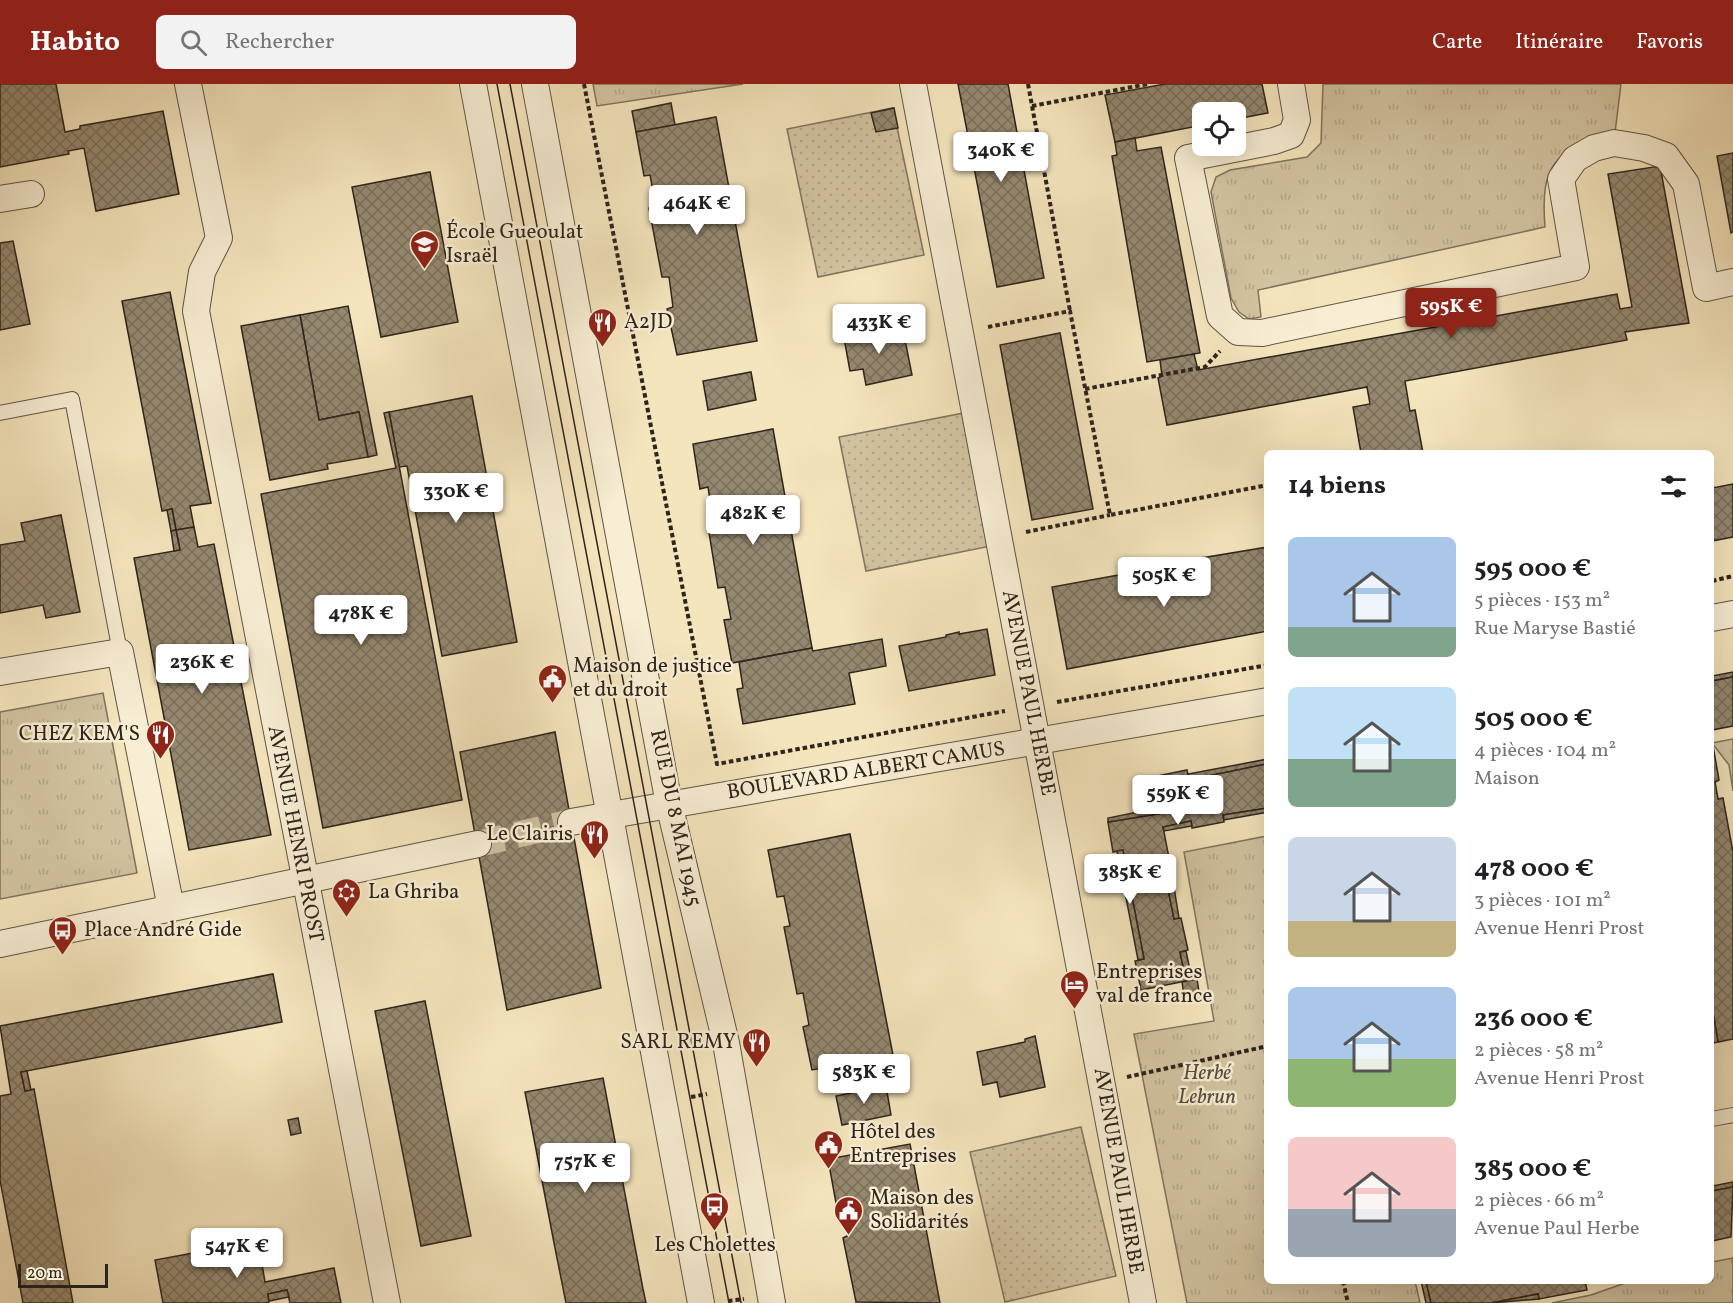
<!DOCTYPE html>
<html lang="fr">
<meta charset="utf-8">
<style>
:root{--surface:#fff;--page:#f2f2f2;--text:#202124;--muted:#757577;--accent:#8f2418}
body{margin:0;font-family:Vollkorn,serif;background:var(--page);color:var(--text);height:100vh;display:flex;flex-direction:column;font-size:22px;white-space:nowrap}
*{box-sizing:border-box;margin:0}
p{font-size:20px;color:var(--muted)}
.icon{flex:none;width:33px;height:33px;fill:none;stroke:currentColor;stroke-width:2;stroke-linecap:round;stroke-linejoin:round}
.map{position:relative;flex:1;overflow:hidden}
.details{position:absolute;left:1264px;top:366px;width:450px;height:834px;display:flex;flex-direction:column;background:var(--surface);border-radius:9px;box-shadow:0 6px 24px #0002}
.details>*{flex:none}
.tools{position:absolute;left:1192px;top:18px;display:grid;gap:12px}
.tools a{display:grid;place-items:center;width:54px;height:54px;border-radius:9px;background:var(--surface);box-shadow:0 6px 24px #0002;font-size:30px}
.scale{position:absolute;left:18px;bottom:15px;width:90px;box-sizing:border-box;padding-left:6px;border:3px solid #2d241c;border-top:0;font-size:16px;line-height:21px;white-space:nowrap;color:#2d241c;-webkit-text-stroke:4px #f8eed4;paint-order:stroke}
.price{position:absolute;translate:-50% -51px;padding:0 14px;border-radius:6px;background:#fff;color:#222;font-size:20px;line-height:39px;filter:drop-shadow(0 2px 3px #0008)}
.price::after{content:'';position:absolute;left:50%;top:36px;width:18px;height:14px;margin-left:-9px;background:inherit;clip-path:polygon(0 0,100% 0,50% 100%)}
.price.active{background:var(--accent);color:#fff}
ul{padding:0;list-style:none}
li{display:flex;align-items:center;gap:18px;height:150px;padding:0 24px}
li span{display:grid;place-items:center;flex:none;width:168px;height:120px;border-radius:9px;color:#555}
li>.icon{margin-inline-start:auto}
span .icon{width:72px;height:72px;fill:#fffc;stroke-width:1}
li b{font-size:26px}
h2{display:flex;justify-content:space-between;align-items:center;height:72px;padding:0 24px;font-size:26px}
header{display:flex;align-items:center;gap:36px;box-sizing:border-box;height:84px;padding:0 30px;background:var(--accent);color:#fff}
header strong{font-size:28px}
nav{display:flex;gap:33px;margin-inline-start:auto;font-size:21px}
.search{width:420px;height:54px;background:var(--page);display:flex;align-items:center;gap:15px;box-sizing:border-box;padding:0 21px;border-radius:9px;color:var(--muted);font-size:22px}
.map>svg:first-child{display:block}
</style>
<header>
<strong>Habito</strong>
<div class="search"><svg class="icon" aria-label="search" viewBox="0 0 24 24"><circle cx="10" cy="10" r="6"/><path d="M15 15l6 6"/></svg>Rechercher</div>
<nav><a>Carte</a><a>Itinéraire</a><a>Favoris</a></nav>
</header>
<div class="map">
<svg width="1733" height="1219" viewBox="0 0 1733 1219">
<defs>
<pattern id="grass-tufts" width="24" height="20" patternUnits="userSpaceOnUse" patternTransform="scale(1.5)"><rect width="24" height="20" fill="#d3c4a2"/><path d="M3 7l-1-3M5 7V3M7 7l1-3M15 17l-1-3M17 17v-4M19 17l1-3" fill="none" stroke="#b5a88b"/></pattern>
<pattern id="garden-dots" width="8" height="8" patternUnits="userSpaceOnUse" patternTransform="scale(1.5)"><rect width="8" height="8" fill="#d3c4a2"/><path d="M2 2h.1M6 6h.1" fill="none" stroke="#b5a88b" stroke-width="1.8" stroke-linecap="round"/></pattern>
<pattern id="building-cross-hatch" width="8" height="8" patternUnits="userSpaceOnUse" patternTransform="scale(1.5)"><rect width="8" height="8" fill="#958870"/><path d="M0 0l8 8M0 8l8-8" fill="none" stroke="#7a6f5b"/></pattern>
</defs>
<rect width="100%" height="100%" fill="#f5e5bd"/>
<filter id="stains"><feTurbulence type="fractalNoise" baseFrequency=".00333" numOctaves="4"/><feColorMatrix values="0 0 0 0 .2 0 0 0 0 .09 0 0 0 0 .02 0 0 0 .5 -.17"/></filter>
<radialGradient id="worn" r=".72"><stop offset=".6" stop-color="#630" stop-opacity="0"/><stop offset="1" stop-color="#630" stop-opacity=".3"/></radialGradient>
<!-- grass -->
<g fill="url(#grass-tufts)" stroke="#80745f" stroke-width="1.5">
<path d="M593,0h150l-146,22z"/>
<path d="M1323,0h298l-6,49c-60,18 -75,29 -70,94l-287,63 3,27 -12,2 -10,-7 -8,-14 -20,-106 5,-15 14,-7 77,-13 14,-14z"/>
<path d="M103,609l34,180 -137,26v-187z"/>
<path d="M1733,655v52l-4,-26 -17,-22z"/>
<path d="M1267,752l1,445h147l5,22h-233l-53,-269 80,-13 -30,-169z"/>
<path d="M1733,1174v45h-181l39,-8 40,-14h81v-19z"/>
</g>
<!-- garden -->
<g fill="url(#garden-dots)" stroke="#80745f" stroke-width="1.5">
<path d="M893,24l31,147 -106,22 -31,-148z"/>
<path d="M964,329l27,133 -125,25 -27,-134z"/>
<path d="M1081,1043l35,149 -111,26 -35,-150z"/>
</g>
<!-- building -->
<g fill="url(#building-cross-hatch)" stroke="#2d241c" stroke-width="1.5">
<path d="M0,0h56l9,48 15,-3v-3l83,-15 16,83 -83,17 -12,-63 -16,3 1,3 -69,13z"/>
<path d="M958,0h50l36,194 -47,9z"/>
<path d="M1165,0h97l6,29 -32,6v-7h-33v13l-88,17 -10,-47z"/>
<path d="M671,19l4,22 -39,7 -4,-21z"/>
<path d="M894,24l4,20 -22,4 -5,-19z"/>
<path d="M716,33l41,224 -80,14 -10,-46 6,-2 -4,-30h-7l-13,-69 7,-2 -6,-31 -6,1 -8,-44z"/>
<path d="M1135,54l2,13 24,-4 39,206 -53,9 -35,-206 5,-1 -2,-13z"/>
<path d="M1733,69v79l-2,1 -14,-77z"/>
<path d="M1660,82l29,157 -64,9 2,8 -222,41 5,30 5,-1 8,43h-62l-8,-46 17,-3 -3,-17 -200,38 -9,-47 4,-2 -2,-16 34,-6 4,16 419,-76 3,15 12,-2 -24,-133z"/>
<path d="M430,88l28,150 -77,15 -29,-150z"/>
<path d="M13,157l17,83 -30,6v-87z"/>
<path d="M170,208l41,211 -21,3 4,21 -18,3 -4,-21 -10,2 -40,-210z"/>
<path d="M348,222l29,149 -9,2 -9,-45 -40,8 -19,-105z"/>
<path d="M300,231l19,105 40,-8 9,45 -41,7 1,5 -58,11 -29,-154z"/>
<path d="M902,241l10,50 -46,10 -3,-16 -13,2 -6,-33z"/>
<path d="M1060,249l33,176 -61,11 -32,-175z"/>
<path d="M751,288l5,28 -48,10 -5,-29z"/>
<path d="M472,312l45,246 -75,14 -35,-190 -8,1 -10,-55z"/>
<path d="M389,328l73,388 -139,28 -62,-334 135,-26 -12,-55z"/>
<path d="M773,345l39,219 -80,15 -8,-43 7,-1 -6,-32 -7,1 -11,-68h6l-5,-33 -8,2 -7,-45z"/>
<path d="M1733,400v53l-21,4v-53z"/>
<path d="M172,425l4,21 -5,1 -4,-21z"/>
<path d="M61,431l19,97 -34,6 -3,-13 -43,8v-68l25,-4 -4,-18z"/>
<path d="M194,443l4,20 16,-3 57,291 -82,15 -55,-292 46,-8 -4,-20z"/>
<path d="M176,446l4,20 -6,1 -3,-20z"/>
<path d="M1268,463v84l-201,38 -15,-82 83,-15v-3z"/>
<path d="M987,545l8,46 -86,16 -10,-45 47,-9v-2l13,-3v2z"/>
<path d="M882,555l4,27 -37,7 6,31 -112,20 -6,-35 6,-1 -4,-26 73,-14 1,3z"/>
<path d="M1733,588v5l-21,4v-5z"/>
<path d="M1733,593v49l-21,4v-51v2z"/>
<path d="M555,648l46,256 -94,22 -47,-258z"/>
<path d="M1712,656l7,40 -4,2 3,17 5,-1 10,54v187l-15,3 -6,-36z"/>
<path d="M1268,675v5l-79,16 -1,-6z"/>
<path d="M1266,680l2,44 -45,7 1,7 -32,6 -1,-7 -28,6 7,36 -7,1 11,55 7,-1 7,32 -8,2 6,29 -45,9 -6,-29 9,-2 -21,-109 -10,2 -5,-30 56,-9 -7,-37 30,-6 2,10z"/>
<path d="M1163,723l1,6 -56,9v-4z"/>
<path d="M1268,724v4l-44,8 -1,-5z"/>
<path d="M1191,737l1,5 -28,5 -1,-4z"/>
<path d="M850,750l43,221 -81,15 -9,-43 6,-2 -6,-32 -6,1 -13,-67 6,-1 -6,-30 -7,1 -9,-47z"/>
<path d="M1123,766l21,109 -6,1 -21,-109z"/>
<path d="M1170,779l9,55 -5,1 -11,-55z"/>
<path d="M1186,867l6,29 -6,1 -6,-29z"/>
<path d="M273,890l9,48 -261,50 4,19 9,-2 39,214h-50l-23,-123v-84l11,-2 -11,-68z"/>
<path d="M1197,895l3,19 -15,3 -3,-19z"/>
<path d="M425,917l46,235 -50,10 -46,-235z"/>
<path d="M1712,922l6,36 -5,1 -1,-9z"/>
<path d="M1035,952l10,51 -45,10 -3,-15 -14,3 -6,-33 48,-10v-3z"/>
<path d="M27,987l4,19 -6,1 -4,-19z"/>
<path d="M603,994l40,211 3,14h-80l-11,-55 -30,-156z"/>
<path d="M886,1002l5,29 -49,10 -6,-29z"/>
<path d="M298,1034l3,15 -10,2 -3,-15z"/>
<path d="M910,1060l30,159 -84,-1 -13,-64 6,-3 -6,-33 -7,1 -8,-44z"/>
<path d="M1733,1098v5l-21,4v-5z"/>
<path d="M1733,1103l-2,50 -19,4v-50z"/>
<path d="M258,1157l7,41 69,-14 7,35h-51l-3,-13 -19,4 1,8 -4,1h-102l-8,-43z"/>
<path d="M1421,1197h5l5,22h-5z"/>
<path d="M1426,1197h159l2,9 -48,9 -1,-5 -47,9h-60z"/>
<path d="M287,1206l2,7 -20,4 -1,-7z"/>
<path d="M1538,1210l1,5 -48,4z"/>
</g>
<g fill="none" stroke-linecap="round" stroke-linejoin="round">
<!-- minor-tunnel -->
<path stroke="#cdbe9d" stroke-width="26" stroke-dasharray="26 13" stroke-linecap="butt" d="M478,760l93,-22"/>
<defs>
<g id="service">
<path d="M0,329l72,-14 48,253"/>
<path d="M1712,1035l21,-4"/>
</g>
<g id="minor">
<path d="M188,0l31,154 -17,34 -6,39 191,992"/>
<path d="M473,0l228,1219"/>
<path d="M535,0l134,720 57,239 46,260"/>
<path d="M913,0l230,1219"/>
<path d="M1291,0l6,36 -6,15 -17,6 -86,17 32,158 18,16 24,1 314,-66 -15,-88 14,-20 19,-11 20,-5 30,5 22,8 20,28 20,104 27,-6"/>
<path d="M0,115l31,-5"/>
<path d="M1712,534l21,-4"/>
<path d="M0,588l120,-20 51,256"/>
<path d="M571,738l697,-121"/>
<path d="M0,860l478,-100"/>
</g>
</defs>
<!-- service casing -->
<use href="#service" stroke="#5f5444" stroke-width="16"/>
<!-- minor casing -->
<use href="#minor" stroke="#5f5444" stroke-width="28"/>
<!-- path -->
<g stroke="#2d241c" stroke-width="4" stroke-dasharray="4.5 3" stroke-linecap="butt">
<path d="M584,0l133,680 288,-53"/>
<path d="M1028,0l42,227"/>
<path d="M1032,22l116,-22"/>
<path d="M988,243l82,-16 40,204 158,-30"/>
<path d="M1085,305l120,-22 15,-16"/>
<path d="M1026,448l84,-17"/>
<path d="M1712,497l21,-5"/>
<path d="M1057,618l211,-37"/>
<path d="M1127,993l141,-31"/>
<path d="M691,1013l16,-3"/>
<path d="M1343,1197l5,22"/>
<path d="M728,1217l16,-2"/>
</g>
<!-- service -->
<use href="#service" stroke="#f8eed4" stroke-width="14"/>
<!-- minor -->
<use href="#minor" stroke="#f8eed4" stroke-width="26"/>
<!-- tram -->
<g stroke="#2d241c" stroke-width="1.5">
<path d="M497,0l232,1219"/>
<path d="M510,0l231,1219"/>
</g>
</g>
<!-- icons -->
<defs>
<symbol id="school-pin" viewBox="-11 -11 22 30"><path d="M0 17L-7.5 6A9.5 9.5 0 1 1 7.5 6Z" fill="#8f2418" stroke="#f8eed4"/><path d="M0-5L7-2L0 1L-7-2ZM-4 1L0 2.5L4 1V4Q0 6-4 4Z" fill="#fff"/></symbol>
<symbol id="restaurant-pin" viewBox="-11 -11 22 30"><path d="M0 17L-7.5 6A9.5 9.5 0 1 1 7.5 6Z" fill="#8f2418" stroke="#f8eed4"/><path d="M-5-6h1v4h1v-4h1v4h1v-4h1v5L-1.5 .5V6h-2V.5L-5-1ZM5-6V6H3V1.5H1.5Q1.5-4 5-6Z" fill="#fff"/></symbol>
<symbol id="civic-pin" viewBox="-11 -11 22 30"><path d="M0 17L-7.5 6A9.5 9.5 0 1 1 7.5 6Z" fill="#8f2418" stroke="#f8eed4"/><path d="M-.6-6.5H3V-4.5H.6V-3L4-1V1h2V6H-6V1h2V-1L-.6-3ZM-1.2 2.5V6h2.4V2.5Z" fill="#fff"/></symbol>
<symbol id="synagogue-pin" viewBox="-11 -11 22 30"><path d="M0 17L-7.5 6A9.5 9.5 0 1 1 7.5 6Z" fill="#8f2418" stroke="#f8eed4"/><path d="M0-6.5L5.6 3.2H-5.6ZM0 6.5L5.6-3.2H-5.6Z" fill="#fff"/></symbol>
<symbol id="bus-pin" viewBox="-11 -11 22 30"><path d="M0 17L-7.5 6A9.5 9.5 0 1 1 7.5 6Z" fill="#8f2418" stroke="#f8eed4"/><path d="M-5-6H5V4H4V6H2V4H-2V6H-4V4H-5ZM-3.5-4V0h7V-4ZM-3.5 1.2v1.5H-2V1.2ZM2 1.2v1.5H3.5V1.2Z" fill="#fff"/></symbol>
<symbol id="hotel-pin" viewBox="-11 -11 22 30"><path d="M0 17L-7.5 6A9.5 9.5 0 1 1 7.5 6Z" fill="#8f2418" stroke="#f8eed4"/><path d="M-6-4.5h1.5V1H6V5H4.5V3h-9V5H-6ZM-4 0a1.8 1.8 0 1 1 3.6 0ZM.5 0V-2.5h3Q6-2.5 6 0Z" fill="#fff"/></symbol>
</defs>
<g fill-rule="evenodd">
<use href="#school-pin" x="408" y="144" width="33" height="45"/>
<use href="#restaurant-pin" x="586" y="222" width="33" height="45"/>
<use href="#civic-pin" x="536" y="578" width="33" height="45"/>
<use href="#restaurant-pin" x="144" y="634" width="33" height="45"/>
<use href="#restaurant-pin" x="578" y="734" width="33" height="45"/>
<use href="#synagogue-pin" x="330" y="792" width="33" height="45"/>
<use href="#bus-pin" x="46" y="830" width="33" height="45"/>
<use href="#hotel-pin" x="1058" y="884" width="33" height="45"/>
<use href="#restaurant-pin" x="740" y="942" width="33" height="45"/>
<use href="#civic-pin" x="812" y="1044" width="33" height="45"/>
<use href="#bus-pin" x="698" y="1106" width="33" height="45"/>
<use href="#civic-pin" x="832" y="1110" width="33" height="45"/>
</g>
<g text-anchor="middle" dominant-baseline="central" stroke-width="5" stroke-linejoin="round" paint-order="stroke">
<!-- poi labels -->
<g font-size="21" fill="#2d241c" stroke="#f8eed4" text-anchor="start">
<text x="446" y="148">École Gueoulat<tspan x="446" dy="24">Israël</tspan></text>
<text x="624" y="238">A2JD</text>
<text x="573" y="582">Maison de justice<tspan x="573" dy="24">et du droit</tspan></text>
<text x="140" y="650" text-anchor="end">CHEZ KEM'S</text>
<text x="573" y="750" text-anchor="end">Le Clairis</text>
<text x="368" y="808">La Ghriba</text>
<text x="84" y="846">Place André Gide</text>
<text x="1096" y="888">Entreprises<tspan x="1096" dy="24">val de france</tspan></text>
<text x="736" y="958" text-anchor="end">SARL REMY</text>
<text x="850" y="1048">Hôtel des<tspan x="850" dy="24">Entreprises</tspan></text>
<text x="870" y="1114">Maison des<tspan x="870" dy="24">Solidarités</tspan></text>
<text x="715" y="1161" text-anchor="middle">Les Cholettes</text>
</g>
<!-- street labels -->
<g font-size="21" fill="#2d241c" stroke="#f8eed4">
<text transform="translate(1028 609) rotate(79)">AVENUE PAUL HERBE</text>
<text transform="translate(866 687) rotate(-9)">BOULEVARD ALBERT CAMUS</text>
<text transform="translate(675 734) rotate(78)">RUE DU 8 MAI 1945</text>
<text transform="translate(295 750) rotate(79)">AVENUE HENRI PROST</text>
<text transform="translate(1118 1087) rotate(80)">AVENUE PAUL HERBE</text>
</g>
<!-- park labels -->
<g font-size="21" font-style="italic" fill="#564c3e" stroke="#f8eed4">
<text x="1207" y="989">Herbé<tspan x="1207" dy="24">Lebrun</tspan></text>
</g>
</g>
<rect width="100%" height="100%" filter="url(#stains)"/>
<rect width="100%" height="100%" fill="url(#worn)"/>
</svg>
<div class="tools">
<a><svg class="icon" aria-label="locate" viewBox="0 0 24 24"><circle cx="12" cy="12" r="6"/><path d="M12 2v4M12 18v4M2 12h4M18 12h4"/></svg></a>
</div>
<div class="scale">20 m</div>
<b class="price" style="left:1001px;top:99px">340K €</b>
<b class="price" style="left:697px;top:152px">464K €</b>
<b class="price active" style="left:1451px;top:255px">595K €</b>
<b class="price" style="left:879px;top:271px">433K €</b>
<b class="price" style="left:456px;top:440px">330K €</b>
<b class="price" style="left:753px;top:462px">482K €</b>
<b class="price" style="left:1164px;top:524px">505K €</b>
<b class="price" style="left:361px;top:562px">478K €</b>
<b class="price" style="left:202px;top:611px">236K €</b>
<b class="price" style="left:1178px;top:742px">559K €</b>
<b class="price" style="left:1130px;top:821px">385K €</b>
<b class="price" style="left:864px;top:1021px">583K €</b>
<b class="price" style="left:585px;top:1110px">757K €</b>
<b class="price" style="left:237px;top:1195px">547K €</b>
<section class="details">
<h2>14 biens<svg class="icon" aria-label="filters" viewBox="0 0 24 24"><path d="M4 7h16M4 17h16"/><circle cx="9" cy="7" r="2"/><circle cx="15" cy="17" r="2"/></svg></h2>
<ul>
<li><span style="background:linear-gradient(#a9c7e8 75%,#7fa58c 0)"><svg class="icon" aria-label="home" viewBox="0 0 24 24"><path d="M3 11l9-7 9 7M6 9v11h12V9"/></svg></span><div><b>595 000 €</b><p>5 pièces · 153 m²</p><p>Rue Maryse Bastié</p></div></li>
<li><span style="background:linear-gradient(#bfe0f5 60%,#7fa58c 0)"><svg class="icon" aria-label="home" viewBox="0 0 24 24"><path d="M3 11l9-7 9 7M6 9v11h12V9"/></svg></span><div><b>505 000 €</b><p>4 pièces · 104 m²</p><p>Maison</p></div></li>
<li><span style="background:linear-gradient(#c9d6e8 70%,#c2b280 0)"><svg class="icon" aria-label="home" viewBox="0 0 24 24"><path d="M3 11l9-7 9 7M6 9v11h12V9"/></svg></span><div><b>478 000 €</b><p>3 pièces · 101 m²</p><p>Avenue Henri Prost</p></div></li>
<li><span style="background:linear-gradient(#a9c7e8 60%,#8fb573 0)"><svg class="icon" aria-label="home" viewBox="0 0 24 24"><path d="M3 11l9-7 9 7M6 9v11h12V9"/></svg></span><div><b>236 000 €</b><p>2 pièces · 58 m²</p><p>Avenue Henri Prost</p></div></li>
<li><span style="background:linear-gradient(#f6c9c9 60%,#9aa5b1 0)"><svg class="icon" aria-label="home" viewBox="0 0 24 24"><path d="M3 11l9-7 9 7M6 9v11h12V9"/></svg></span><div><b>385 000 €</b><p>2 pièces · 66 m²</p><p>Avenue Paul Herbe</p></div></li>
</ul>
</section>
</div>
